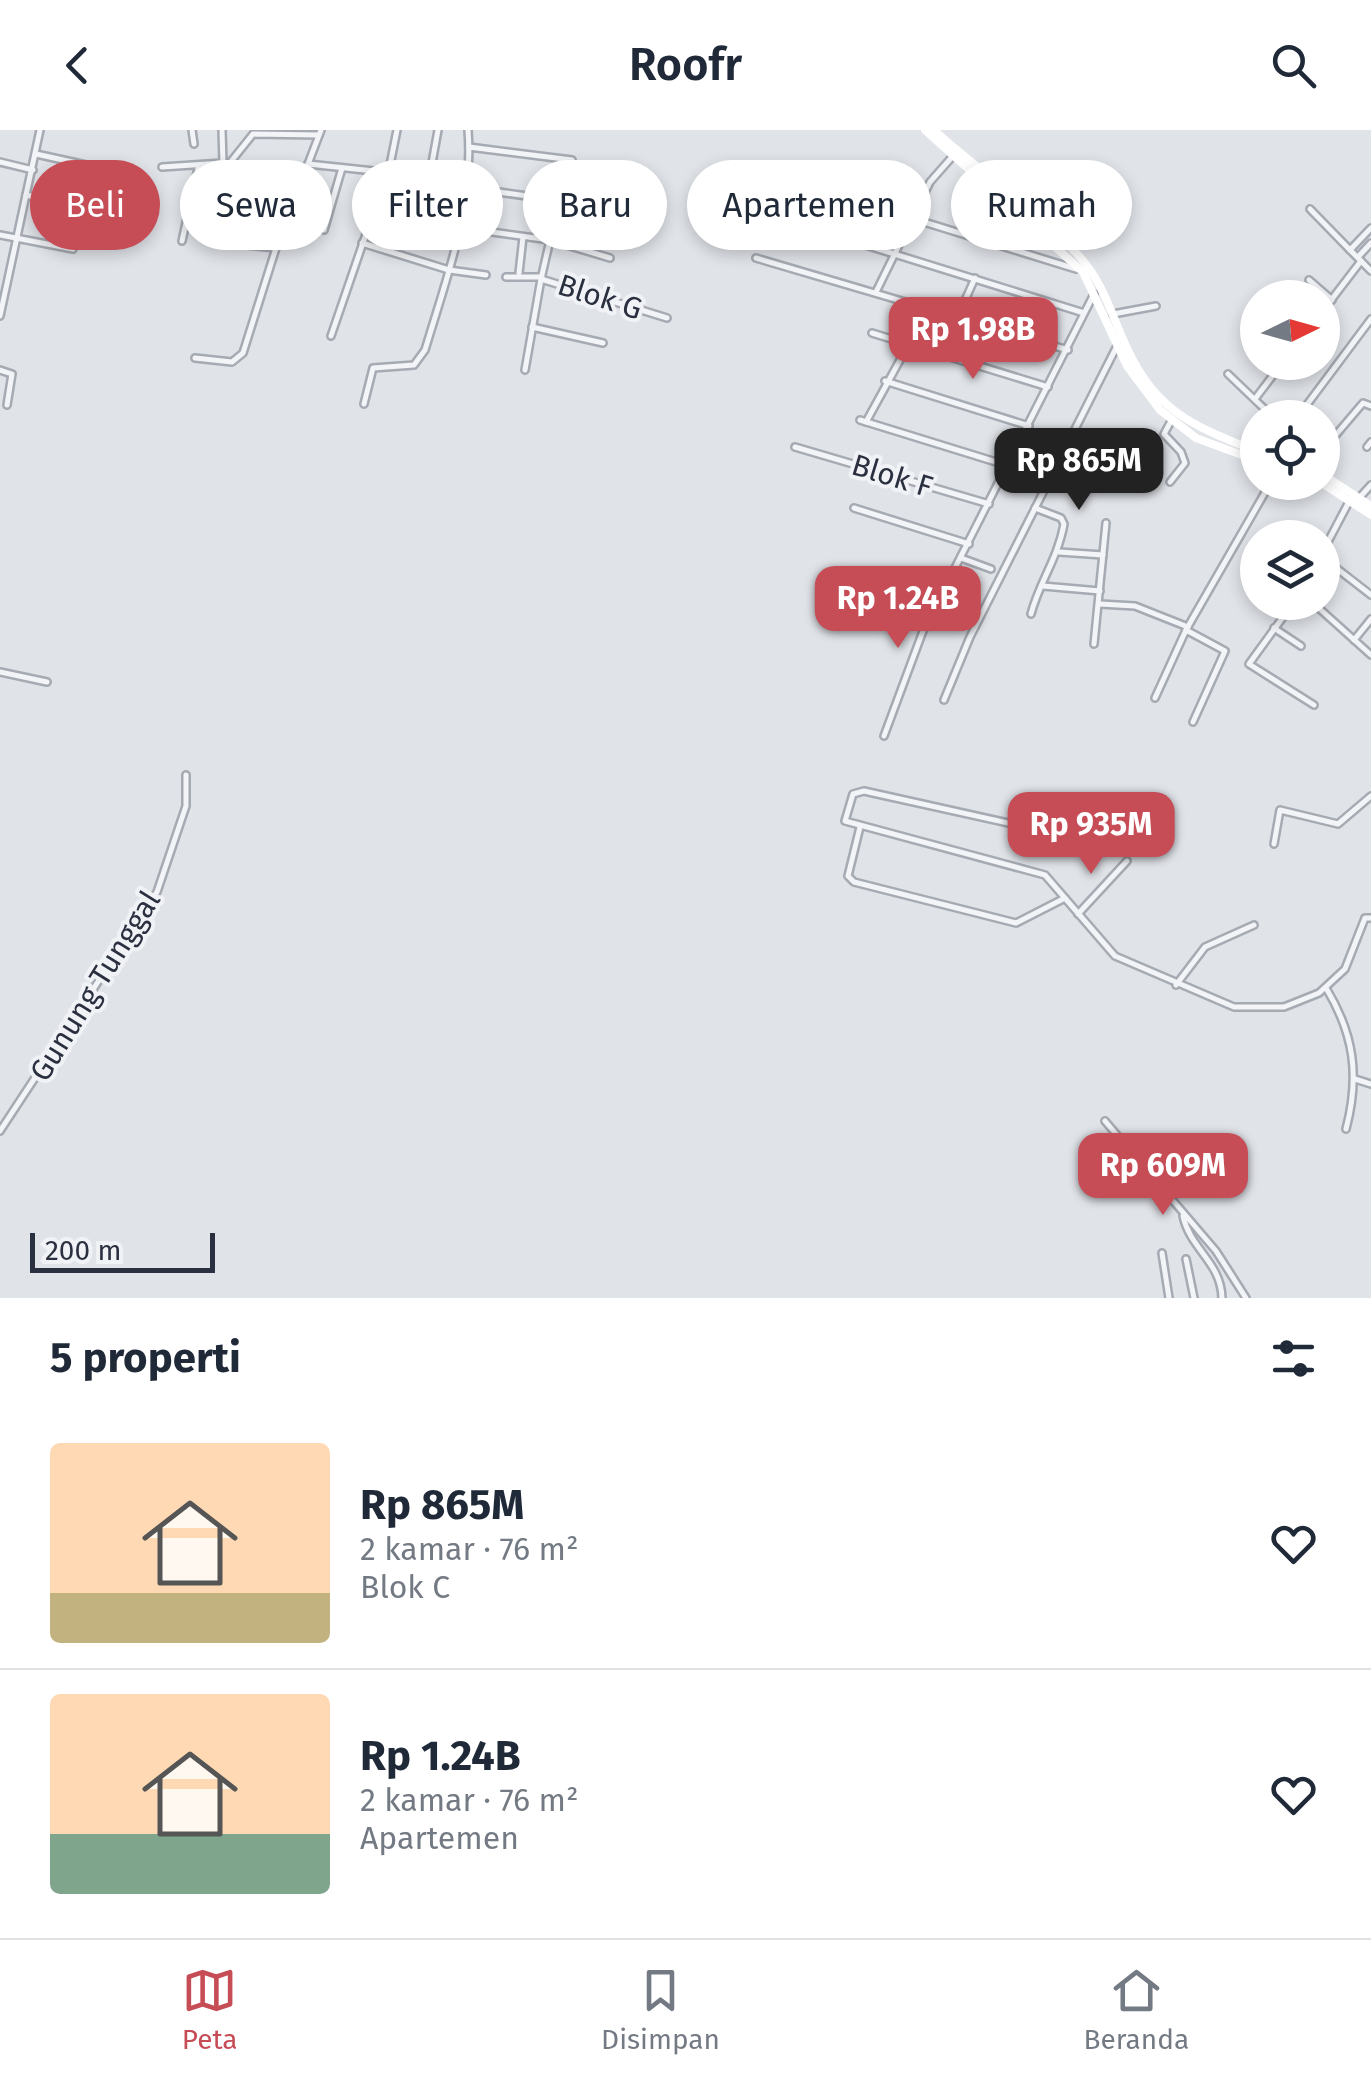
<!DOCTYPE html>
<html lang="id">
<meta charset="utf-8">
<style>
:root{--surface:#fff;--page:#f2f2f3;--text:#1f2937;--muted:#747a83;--line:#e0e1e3;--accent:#c64c56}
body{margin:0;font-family:"Fira Sans",sans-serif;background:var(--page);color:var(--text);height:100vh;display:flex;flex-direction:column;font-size:38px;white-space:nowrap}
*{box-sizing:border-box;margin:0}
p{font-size:32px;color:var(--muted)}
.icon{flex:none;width:55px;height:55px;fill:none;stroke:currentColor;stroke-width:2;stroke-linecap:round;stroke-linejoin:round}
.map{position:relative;height:1168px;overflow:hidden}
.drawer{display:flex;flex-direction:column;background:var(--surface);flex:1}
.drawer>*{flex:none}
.top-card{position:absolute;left:30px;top:30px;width:1312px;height:90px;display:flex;gap:20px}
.needle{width:65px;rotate:85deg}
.fabs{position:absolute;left:1240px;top:150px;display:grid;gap:20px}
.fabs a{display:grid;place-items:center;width:100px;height:100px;border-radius:50%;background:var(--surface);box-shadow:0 5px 15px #0003;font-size:50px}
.scale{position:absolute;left:30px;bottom:25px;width:185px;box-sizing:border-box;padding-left:10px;border:5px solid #2a303f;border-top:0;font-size:28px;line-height:35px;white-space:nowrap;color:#2a303f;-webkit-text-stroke:8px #f0f2f6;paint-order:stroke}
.price{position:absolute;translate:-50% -85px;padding:0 22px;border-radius:20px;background:var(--accent);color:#fff;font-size:32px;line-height:65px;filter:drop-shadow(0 2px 5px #0008)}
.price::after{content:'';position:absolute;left:50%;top:60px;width:30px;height:22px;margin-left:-15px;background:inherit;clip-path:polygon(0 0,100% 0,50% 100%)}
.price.active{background:#222;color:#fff}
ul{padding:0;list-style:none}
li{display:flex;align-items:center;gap:30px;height:250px;padding:0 50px}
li+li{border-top:2px solid var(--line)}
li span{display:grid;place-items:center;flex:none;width:280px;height:200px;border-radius:10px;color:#555}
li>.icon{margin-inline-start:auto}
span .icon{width:120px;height:120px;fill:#fffc;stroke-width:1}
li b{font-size:42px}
h2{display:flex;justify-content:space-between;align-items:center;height:120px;padding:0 50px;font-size:42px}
.chip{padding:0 35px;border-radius:45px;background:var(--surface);box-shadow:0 5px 15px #0003;font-size:35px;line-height:90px}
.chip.active{background:var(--accent);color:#fff}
header{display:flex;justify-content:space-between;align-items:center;height:130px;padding:0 50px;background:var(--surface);font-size:45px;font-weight:600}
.tabs{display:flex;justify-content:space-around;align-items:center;height:140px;border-top:2px solid var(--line);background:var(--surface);font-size:28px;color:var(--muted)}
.tabs a{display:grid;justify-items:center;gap:5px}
.tabs .active{color:var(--accent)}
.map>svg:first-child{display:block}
</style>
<header><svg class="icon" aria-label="back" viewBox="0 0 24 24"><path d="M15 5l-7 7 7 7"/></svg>Roofr<svg class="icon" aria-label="search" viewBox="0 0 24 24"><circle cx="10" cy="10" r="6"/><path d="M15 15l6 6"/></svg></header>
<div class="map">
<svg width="1371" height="1168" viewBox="0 0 1371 1168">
<rect width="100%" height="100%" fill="#e0e3e8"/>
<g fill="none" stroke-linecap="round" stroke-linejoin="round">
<defs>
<g id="minor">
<path d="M192,0l2,14"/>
<path d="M222,0l1,33"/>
<path d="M469,17l103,13"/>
<path d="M36,24l50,11 -8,42"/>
<path d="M0,32l33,8"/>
<path d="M229,34l24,-30 66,1"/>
<path d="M308,34l123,13"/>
<path d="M162,37l61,-4 81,13"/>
<path d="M389,40l8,-40"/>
<path d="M470,58l107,15 49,17"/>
<path d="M26,65l65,15"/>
<path d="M1310,79l40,41"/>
<path d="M422,88l16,-88"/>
<path d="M911,88l165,51"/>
<path d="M463,98l87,12 -9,39 126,39"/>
<path d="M1371,98l-21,22 21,21"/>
<path d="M324,100l18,-62"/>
<path d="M830,104l254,79"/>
<path d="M0,105l73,14"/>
<path d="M550,110l60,18"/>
<path d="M182,111l16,-73"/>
<path d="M362,113l87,27 37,5"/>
<path d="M578,117l3,-15"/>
<path d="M276,118l-68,-7 7,-42 74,14"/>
<path d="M1358,127l13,-14"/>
<path d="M756,128l312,92"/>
<path d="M519,143l4,-36"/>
<path d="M506,147h36"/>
<path d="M1309,150l23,20"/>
<path d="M876,162l54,-110 22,-25"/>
<path d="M1322,182l39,-51"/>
<path d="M1113,184l43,-8"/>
<path d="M0,186l40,-186"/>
<path d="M958,186l17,-38"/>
<path d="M532,197l71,16"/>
<path d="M872,203l176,54"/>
<path d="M331,206l45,-131 86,26"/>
<path d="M195,228l37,4 11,-9 33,-105 45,-118"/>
<path d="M0,240l12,4 -5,31"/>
<path d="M525,240l16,-91"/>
<path d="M1228,244l46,44"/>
<path d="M885,251l144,45"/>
<path d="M1255,269l28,-37"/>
<path d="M364,274l9,-36 41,-3 11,-15c22,-74 49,-142 43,-220"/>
<path d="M1297,288l74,-99"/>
<path d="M860,290l149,46"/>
<path d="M866,292l62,-113"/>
<path d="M1322,310l7,3 34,-40 8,3"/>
<path d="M795,317l194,57"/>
<path d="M1367,317l4,-5"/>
<path d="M1060,332l35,17 16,2"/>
<path d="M1170,352l15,-19 -4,-11 -17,-18 7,-13"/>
<path d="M1360,367l11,-12"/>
<path d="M854,378l115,36"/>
<path d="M1059,422l44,3"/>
<path d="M1322,423l29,-55"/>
<path d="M1322,427l49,38"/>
<path d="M961,428l30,11"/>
<path d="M1043,456l57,5"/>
<path d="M1294,472l-45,62 65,41"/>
<path d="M1312,472l59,53"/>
<path d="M1100,474l35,2 53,21"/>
<path d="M1031,484c8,-31 27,-56 33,-90l-3,-6 -26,-10"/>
<path d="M1274,498l27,18"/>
<path d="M1186,500l39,21 -32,71"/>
<path d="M1354,510l17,-21"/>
<path d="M1094,514l12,-121"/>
<path d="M0,542l47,10"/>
<path d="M1155,568l31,-68 85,-148"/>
<path d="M944,570l26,-63 147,-291"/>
<path d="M884,606l39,-105 171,-337"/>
<path d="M860,697l-12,49 6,6 162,41 49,-25"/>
<path d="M1035,699l-171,-38 -11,3 -8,27 200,54 70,81 119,51h50l35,-14 26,-24 20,-51h6"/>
<path d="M1274,714l6,-34 58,14 33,-28"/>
<path d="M1078,784l49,-53"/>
<path d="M1176,855l29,-38 49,-22"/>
<path d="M1326,858c28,46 34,88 20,141"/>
<path d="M1355,949l16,5"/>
<path d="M1105,991l111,130 30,47"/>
<path d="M0,1001l157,-239 29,-86v-31"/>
<path d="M1183,1086c7,33 38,46 39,82"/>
<path d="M1162,1123l7,45"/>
<path d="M1186,1129l8,39"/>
</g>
</defs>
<!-- minor casing -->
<use href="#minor" stroke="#a6aab2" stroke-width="10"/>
<!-- minor -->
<use href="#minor" stroke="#f3f4f7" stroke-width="5"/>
<!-- secondary -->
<g stroke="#fff" stroke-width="8">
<path d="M925,0l158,142 44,94 33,44 36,28 62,23"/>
<path d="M934,0c46,43 103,78 145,126 22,24 31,53 43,81 31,73 66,87 136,115"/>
<path d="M1322,344l49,32"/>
<path d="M1320,352l51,33"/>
</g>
</g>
<g text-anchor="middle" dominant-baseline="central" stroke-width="8" stroke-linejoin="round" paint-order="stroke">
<!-- street labels -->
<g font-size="30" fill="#2a303f" stroke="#f0f2f6">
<text transform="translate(600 167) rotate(18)">Blok G</text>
<text transform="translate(892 346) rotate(17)">Blok F</text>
<text transform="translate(95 856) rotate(-58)">Gunung Tunggal</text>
</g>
</g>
</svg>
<div class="fabs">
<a><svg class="needle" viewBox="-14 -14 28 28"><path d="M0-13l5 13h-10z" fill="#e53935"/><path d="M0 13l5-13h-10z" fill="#747a83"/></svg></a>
<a><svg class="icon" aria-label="locate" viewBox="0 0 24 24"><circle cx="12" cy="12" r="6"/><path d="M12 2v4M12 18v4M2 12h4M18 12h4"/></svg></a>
<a><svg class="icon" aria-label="layers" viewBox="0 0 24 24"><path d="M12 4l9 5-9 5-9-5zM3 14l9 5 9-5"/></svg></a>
</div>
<div class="scale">200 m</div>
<b class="price" style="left:973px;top:252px">Rp 1.98B</b>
<b class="price active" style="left:1079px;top:383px">Rp 865M</b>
<b class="price" style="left:898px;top:521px">Rp 1.24B</b>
<b class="price" style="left:1091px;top:747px">Rp 935M</b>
<b class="price" style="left:1163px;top:1088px">Rp 609M</b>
<div class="top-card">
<a class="chip active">Beli</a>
<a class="chip">Sewa</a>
<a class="chip">Filter</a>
<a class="chip">Baru</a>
<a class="chip">Apartemen</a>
<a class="chip">Rumah</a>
</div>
</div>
<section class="drawer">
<h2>5 properti<svg class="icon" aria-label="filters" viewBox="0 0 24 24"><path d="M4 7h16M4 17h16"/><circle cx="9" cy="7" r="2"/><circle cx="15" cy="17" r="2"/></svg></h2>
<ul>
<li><span style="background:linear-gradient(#ffd9b3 75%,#c2b280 0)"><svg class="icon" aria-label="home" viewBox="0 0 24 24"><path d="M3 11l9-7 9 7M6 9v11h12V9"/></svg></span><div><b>Rp 865M</b><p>2 kamar · 76 m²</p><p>Blok C</p></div><svg class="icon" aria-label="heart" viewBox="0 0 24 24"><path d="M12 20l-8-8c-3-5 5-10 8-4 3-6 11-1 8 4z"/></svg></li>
<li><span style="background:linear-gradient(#ffd9b3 70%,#7fa58c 0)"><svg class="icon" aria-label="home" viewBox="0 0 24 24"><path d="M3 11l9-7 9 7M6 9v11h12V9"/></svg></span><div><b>Rp 1.24B</b><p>2 kamar · 76 m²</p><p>Apartemen</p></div><svg class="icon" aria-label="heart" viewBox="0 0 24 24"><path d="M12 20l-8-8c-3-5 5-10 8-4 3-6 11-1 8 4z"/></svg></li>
</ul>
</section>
<nav class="tabs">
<a class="active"><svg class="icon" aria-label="map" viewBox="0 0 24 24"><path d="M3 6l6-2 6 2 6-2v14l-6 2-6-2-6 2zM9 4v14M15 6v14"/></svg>Peta</a>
<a><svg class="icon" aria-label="saved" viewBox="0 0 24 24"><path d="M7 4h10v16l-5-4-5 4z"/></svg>Disimpan</a>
<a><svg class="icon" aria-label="home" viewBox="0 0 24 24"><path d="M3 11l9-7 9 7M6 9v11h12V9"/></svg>Beranda</a>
</nav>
